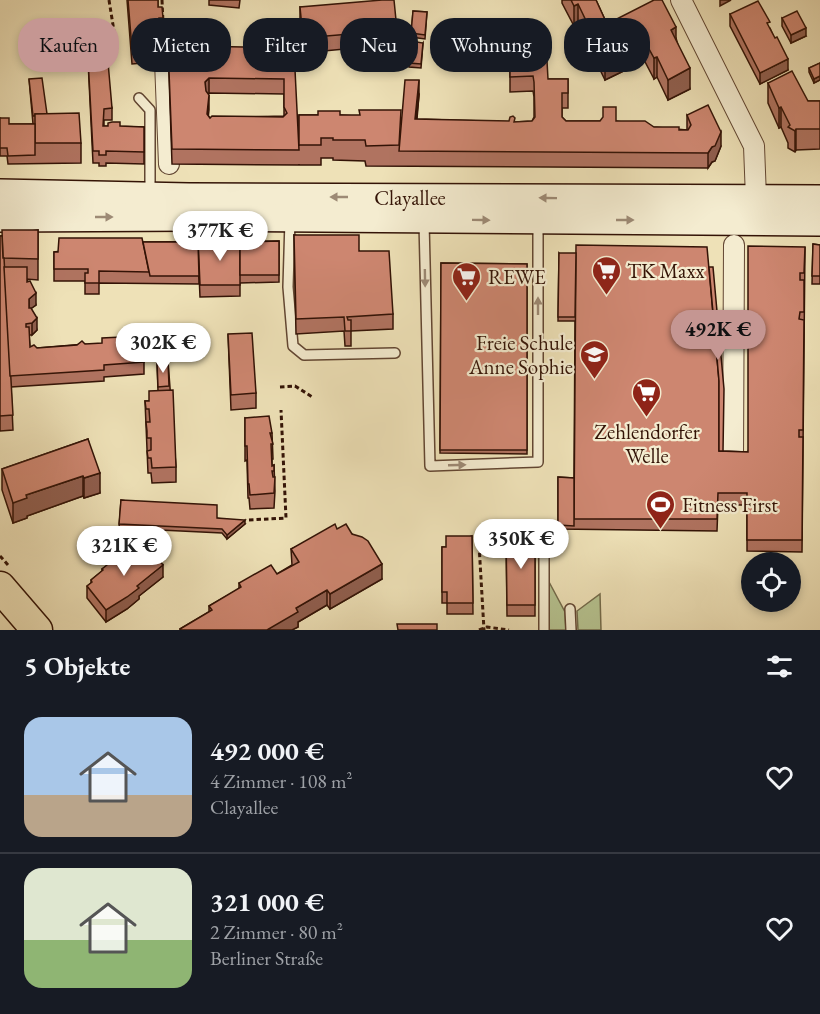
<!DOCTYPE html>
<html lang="de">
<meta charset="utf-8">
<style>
:root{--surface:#171b24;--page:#242831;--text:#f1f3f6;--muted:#9ea1a6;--line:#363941;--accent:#c59692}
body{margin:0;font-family:"EB Garamond",serif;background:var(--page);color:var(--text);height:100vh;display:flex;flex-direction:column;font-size:22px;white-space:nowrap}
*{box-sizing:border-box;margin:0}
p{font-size:20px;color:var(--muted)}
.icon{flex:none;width:33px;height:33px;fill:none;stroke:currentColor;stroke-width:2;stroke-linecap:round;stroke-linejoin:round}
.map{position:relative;height:630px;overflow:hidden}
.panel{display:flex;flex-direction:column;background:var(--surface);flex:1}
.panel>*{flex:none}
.guide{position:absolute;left:18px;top:18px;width:784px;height:54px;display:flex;gap:12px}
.buttons{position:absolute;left:741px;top:552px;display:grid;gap:12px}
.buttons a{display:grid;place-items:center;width:60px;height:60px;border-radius:50%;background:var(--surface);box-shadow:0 3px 9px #0003;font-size:30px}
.price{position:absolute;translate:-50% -51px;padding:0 14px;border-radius:21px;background:#fff;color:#222;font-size:20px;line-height:39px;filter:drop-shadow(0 2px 3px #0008)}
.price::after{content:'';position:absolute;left:50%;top:36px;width:18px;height:14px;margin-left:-9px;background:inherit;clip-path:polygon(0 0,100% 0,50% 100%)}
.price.on{background:var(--accent);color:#111}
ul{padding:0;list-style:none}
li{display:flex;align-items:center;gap:18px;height:150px;padding:0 24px}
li+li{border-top:2px solid var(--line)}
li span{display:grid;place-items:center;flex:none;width:168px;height:120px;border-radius:18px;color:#555}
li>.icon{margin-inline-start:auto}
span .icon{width:72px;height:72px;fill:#fffc;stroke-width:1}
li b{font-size:26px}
h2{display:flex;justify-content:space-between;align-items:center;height:72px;padding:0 24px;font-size:26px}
.chip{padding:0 21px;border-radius:24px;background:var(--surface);box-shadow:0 3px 9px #0003;font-size:21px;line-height:54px}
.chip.on{background:var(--accent);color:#111}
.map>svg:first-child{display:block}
</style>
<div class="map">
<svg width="820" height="630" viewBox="0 0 820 630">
<rect width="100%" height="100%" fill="#eee1b7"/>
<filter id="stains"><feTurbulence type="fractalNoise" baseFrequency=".00333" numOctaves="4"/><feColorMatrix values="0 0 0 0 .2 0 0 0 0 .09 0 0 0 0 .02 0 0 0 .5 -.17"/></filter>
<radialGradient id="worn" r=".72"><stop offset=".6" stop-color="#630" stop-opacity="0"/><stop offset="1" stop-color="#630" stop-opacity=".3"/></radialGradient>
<!-- green -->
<g fill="#b6c390" stroke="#746b4b" stroke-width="1.5">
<path d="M548,580l17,32 1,18h-17z"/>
<path d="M600,594l1,36h-23l-1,-19z"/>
</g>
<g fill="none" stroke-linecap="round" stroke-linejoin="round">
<defs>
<g id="lane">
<path d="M139,98l11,12v84"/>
<path d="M290,220l-2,67 5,59 11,9 91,-2"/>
<path d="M424,222l6,244 108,-4v-239"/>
<path d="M493,533l51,1v96"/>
<path d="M570,609l1,21"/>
</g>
<g id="street">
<path d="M681,0l73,146 2,52"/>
<path d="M165,61l4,103"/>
<path d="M733,457l1,-212"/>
</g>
<g id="secondary">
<path d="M0,193l189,4 631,2"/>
<path d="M0,218l190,-1 630,5"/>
</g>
<path id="primary" d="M0,587l37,43"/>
</defs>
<!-- lane casing -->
<use href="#lane" stroke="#624632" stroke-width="12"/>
<!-- street casing -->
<use href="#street" stroke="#624632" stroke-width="22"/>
<!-- secondary casing -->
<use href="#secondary" stroke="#331306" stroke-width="30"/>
<!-- primary casing -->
<use href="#primary" stroke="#331306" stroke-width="33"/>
<!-- path -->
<g stroke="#331306" stroke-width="3" stroke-dasharray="4.5 3" stroke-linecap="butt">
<path d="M109,0l8,50"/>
<path d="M162,0l2,46"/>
<path d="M280,387l15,-1 19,12"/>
<path d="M249,520l37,-2 -5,-108"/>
<path d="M484,540l-5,4 5,86"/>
<path d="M0,556l8,9"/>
<path d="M479,630l8,-3 22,3"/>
</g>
<!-- lane -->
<use href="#lane" stroke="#f4ecd0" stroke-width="9"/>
<!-- street -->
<use href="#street" stroke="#f4ecd0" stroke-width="20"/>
<!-- secondary -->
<use href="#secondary" stroke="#f4ecd0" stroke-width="27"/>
<!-- primary -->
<use href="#primary" stroke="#eee1b7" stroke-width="30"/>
</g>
<!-- wall -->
<g fill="#b07360" stroke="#331306" stroke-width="1.5" fill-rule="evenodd">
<path d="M127,0h31v7l5,11v15h-3l1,29h-10v4h-8v-3l-11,1z"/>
<path d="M209,0h31l-1,8 -30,-3z"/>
<path d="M562,0h34l11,24 69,14 14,51 -22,11 -11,-23 -3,2 -11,-21 -5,2v4l-33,16 -27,-56 -4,2 -12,-23z"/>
<path d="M300,7l97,23v14l-94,9 -3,-31z"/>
<path d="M413,11l14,1 -2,27 -14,-2z"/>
<path d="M730,14l40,14 18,42 -28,14 -30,-58z"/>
<path d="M782,18l24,18 -15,7 -9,-17z"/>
<path d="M87,40l25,68v12h-8v6l40,1v37l-38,-1v3h-7v-3h-6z"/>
<path d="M423,43l-2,25 -12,-1v-4z"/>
<path d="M168,45l20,8 96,-1 15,94v-31h41l61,4 18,-24 -2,24 98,3 17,-1 2,-4v-20l-1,-6 -23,1v-37l24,6 14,18h20v29h-6v9l4,4h50l38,6 33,3v-15l34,31 -6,15 -3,1 -4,6 -342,-2 -1,-5 -32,-1v-2h-12v7h-22v-1v1l-127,-1zM209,93l75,1v22l-74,2 -2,-2v-22z"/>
<path d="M820,63v17l-6,3 -5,-11v-4z"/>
<path d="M29,79l18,35 34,29v20l-73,1 -1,-8h-7v-38l9,6h26h-2z"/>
<path d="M768,83l40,18h12v48l-24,1 -1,2 -7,-4v-5l-7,-16 -2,1 -11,-25z"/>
<path d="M38,230v50l-11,-1 9,26 -5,3 6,22 -5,5h-3l1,12 7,1 48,-4 59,18v12l-40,3v4l-93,6 2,43 -13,1v-195z"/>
<path d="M294,235l65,16 34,63v15l-42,2v15h-6l-1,-15 -48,3z"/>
<path d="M279,241v41l-39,1v13l-40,1 -2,-46 1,33 -100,-1v11h-14v-13h-31v-29l89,-10z"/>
<path d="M813,244l7,1v39h-8z"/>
<path d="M805,247l-3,305 -55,-1v-46h-29l-1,26 -159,-2v-52l16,1 1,-157h-17l1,-68 164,198 25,1z"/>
<path d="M441,263l86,1v190l-87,-1z"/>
<path d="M228,334l28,59v15l-25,2z"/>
<path d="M168,361l8,106v15l-24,1 -1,-10h-3l-3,-72h4l9,-10 -1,-29z"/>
<path d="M245,418l27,15 1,26h-1v7l2,-1 1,26 -1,17 -24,1 -1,-11h-1l-1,-38 -2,1z"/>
<path d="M88,439l12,54 -16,5 -1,-2 -56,20v2l-14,5 -11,-33v-21z"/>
<path d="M121,500l96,18 28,6 -18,15 -5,-6 -103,-5z"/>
<path d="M337,529l15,5 30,45 -52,30 -3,-4 -29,17v5l-6,3h-112v-1l29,-17v-6l30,-17v-6l38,-9 15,-9 -1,-16z"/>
<path d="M506,535h29v81h-28z"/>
<path d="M472,536l1,78h-26v-11h-5v-56h4z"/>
<path d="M133,554l30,23 -24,19v3l-12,10 -21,13 -19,-24v-12l4,-3v-3l11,-9v-2l18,-11z"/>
</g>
<!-- shaded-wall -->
<g fill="#905e4e" stroke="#331306" stroke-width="1.5">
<path d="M720,0h11l-11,6z"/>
<path d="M578,4v20l-4,2v-20z"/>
<path d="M676,27v21l-5,-18z"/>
<path d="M806,28v8l-15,7v-8z"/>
<path d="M643,38v20l-5,2v4l-33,16v-20z"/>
<path d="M657,57v20l-3,2v-21z"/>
<path d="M788,59v11l-28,14v-11z"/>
<path d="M690,68v21l-22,11v-20z"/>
<path d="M820,76v4l-6,3v-4z"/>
<path d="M209,78v15l-4,4v-15z"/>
<path d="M419,80v15l-4,39v-15z"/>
<path d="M209,95v15l-2,19v-15z"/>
<path d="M781,107v20l-2,1v-20z"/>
<path d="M796,129v21l-1,2v-21z"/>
<path d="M721,132v14l-6,15 -3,1 -4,6v-15z"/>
<path d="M36,293v12l-7,5v-11z"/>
<path d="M37,318v12l-5,5v-12z"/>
<path d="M100,473v20l-16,5v-20z"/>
<path d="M83,476v20l-56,20v2l-14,5v-20l13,-8z"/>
<path d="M245,520v4l-18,15v-4z"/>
<path d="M382,564v15l-52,30v-15z"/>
<path d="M163,565v12l-24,19v3l-12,10 -21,13v-12z"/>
<path d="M327,590v15l-29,17v5l-6,3h-25l29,-22z"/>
</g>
<!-- building -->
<g fill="#cd8670" stroke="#331306" stroke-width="1.5" fill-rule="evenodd">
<path d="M128,0h30v7h4l1,11h-4l2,29h-11l1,4h-8v-3l-11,1z"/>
<path d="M382,0h12l3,30 -94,8 -3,-31z"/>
<path d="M571,0h25l11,24 47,-24h8l14,27 -5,3 19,38 -22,12 -11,-23 -3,1 -11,-20 -6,3 1,2 -33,17 -27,-56 -4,2z"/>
<path d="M758,1l12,21 -3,1 8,15 2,-1 11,22 -28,14 -30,-59z"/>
<path d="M413,11l14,1 -2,23 -14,-2z"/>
<path d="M797,11l9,17 -15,7 -9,-17z"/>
<path d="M106,39l6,69 -8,1 -1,17h5v-3l4,-1h8v4l24,1v25l-38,-1v4h-7v-4h-6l-6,-111z"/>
<path d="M411,41l12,2 -2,21 -12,-1z"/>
<path d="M168,45h11v3h9v5l7,-2v-5l89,2v4l10,-2 5,100 -127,-1zM209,78l75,1v28l3,6 -4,4 -71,-1 -2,2 -3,-4 2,-19 -3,-4 -1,-9z"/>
<path d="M510,55l24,1v5h13l1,18h20v14h-6v24l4,4h34l3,-4v-10h13v14h29l9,6h25v3h9l3,-5 -4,-10 21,-10 13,27 -6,14 -3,1 -4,6 -309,-2 6,-71h14l-4,39 94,2 1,-4 3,-1 2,2 -1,4 18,-1 3,-4 -1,-35 -1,-6 -23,1z"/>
<path d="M820,63v13l-6,3 -5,-11z"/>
<path d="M792,71l16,30h12v28h-24l-1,2 -7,-4 2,-2 -9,-18 -2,1 -11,-25z"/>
<path d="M42,78l5,36h-12v2h-2l-4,-37z"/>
<path d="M359,110h42l-2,35 -33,1 -1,-6h-32v-2h-12v7h-22v-30h19v-4h22v4h20z"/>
<path d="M79,113l2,30h-46v-29z"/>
<path d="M0,118h9v6h26v31l-27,1 -1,-8h-7z"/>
<path d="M2,230h36v29l-35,-1z"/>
<path d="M294,235h65v16h30l4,63 -46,3 1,3h3v11h-6l-1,-14 -48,2z"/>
<path d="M0,236h2l1,22h1l9,157 -13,1z"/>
<path d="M59,238h83l7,34 -50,-1v12h-14v-10h3v-4h-34v-17h4z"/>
<path d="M240,238v47h-40l-2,-46z"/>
<path d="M279,241v34h-39v-33z"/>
<path d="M143,242h55l1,34h-49z"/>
<path d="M813,244l7,1v31h-8z"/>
<path d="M576,245l131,2 12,134v70l29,1v-206l57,1 -1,26h-4v7h4v32h-4l-1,7 5,1 -1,110h-4v7h4l-1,103h-55v-47h-29l-1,26h-143z"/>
<path d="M559,253h17l-1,64h-17z"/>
<path d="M441,263l86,1v186h-87z"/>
<path d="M4,267h23v15l3,-1 6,12 -7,6v9h2l6,10 -5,5 -6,1v3h3l1,20 4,-2 3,3 40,-3 5,-4 3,3 17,-1v-5l40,-2 2,26 -40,3v5l-94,6z"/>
<path d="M709,267h4l11,122 -1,62h-4v-70z"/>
<path d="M252,333l4,60 -25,2 -3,-61z"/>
<path d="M168,361l1,25 -11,1 -1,-25z"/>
<path d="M173,390l3,77 -24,1 -1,-10h-3l-1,-7 4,-1v-12h-4v-7l-1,-9h4l-1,-13h-3l-1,-8h4v-10z"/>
<path d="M269,416l3,17h-2l3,11h-2l1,22 2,-1v6h-2l1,6h2l-1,16 -24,2 -1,-11h-1l-1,-38h-2v-28z"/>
<path d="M88,439l12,34 -16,5 -1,-2 -57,19 1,3 -14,5 -11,-34z"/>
<path d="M558,477l16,1v48l-16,-1z"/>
<path d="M121,500l96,5v13l28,2 -18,15 -5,-6 -103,-5z"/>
<path d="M335,524l2,5 9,-5 6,10 10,3 6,4 14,23 -52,30 -3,-4 -31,18 2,4 -31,18h-86l-1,-1 32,-19 -3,-4 32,-19 -2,-4 32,-18 6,9 22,-12 -8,-13z"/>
<path d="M506,535h29v70h-28z"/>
<path d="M446,536h26l1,67h-26v-11h-5v-45h4z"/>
<path d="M142,546l4,6 4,-3 13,16 -26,21 2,2 -12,9 -21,13 -19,-24 5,-4 -1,-2 12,-10 -1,-1 16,-13 2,2 10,-9 3,5z"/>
<path d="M397,624h40v6h-39z"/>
</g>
<!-- one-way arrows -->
<defs><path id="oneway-solid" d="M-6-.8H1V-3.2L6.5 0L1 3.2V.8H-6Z" transform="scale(1.5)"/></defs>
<g fill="#9d8a75">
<use href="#oneway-solid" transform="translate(339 197) rotate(-180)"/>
<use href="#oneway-solid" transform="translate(548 198) rotate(-179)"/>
<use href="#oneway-solid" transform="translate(104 217)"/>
<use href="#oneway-solid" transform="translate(481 220) rotate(1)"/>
<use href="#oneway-solid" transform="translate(625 220)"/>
<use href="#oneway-solid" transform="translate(425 278) rotate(89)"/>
<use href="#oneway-solid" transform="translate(538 306) rotate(-90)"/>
<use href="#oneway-solid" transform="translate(457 465) rotate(-2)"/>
</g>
<!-- icons -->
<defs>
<symbol id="supermarket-pin" viewBox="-11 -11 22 30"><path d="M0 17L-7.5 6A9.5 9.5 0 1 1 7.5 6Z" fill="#8f2418" stroke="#f4ecd0"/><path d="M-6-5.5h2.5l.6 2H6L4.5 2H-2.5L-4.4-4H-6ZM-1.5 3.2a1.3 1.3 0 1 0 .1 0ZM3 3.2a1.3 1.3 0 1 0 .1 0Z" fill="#fff"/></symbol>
<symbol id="school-pin" viewBox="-11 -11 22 30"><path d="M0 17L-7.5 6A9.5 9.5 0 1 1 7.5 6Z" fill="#8f2418" stroke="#f4ecd0"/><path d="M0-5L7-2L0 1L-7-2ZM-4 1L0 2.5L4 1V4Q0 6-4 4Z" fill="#fff"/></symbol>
<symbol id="stadium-pin" viewBox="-11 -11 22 30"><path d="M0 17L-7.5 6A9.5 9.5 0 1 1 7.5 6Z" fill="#8f2418" stroke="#f4ecd0"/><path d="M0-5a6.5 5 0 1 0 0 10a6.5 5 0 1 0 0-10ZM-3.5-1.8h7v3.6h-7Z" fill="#fff"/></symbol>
</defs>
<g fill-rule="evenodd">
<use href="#supermarket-pin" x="590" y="254" width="33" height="45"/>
<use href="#supermarket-pin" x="450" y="260" width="33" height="45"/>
<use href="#school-pin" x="578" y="338" width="33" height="45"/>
<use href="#supermarket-pin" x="630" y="376" width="33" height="45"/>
<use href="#stadium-pin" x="644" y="488" width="33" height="45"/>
</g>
<g text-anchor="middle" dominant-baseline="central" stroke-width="4.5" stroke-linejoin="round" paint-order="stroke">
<!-- street labels -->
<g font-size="21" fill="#331306" stroke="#f4ecd0">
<text x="410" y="197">Clayallee</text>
</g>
<!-- poi labels -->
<g font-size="21" fill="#331306" stroke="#f4ecd0" text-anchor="start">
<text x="627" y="270">TK Maxx</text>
<text x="488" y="276">REWE</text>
<text x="573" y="342" text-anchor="end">Freie Schule<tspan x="573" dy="24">Anne Sophie</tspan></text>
<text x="647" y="431" text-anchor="middle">Zehlendorfer<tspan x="647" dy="24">Welle</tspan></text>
<text x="682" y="504">Fitness First</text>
</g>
</g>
<rect width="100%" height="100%" filter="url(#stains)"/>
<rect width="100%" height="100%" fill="url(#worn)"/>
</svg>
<div class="buttons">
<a><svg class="icon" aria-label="locate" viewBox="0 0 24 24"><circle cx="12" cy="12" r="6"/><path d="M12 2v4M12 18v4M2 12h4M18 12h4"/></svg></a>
</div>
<b class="price" style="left:220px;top:262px">377K €</b>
<b class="price on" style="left:718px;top:361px">492K €</b>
<b class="price" style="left:163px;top:374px">302K €</b>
<b class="price" style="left:521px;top:570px">350K €</b>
<b class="price" style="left:124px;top:577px">321K €</b>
<div class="guide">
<a class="chip on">Kaufen</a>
<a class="chip">Mieten</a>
<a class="chip">Filter</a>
<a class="chip">Neu</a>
<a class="chip">Wohnung</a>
<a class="chip">Haus</a>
</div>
</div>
<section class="panel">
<h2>5 Objekte<svg class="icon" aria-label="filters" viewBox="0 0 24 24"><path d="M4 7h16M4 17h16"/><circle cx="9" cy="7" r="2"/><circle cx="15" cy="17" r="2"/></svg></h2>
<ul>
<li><span style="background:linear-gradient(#a9c7e8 65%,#b9a48a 0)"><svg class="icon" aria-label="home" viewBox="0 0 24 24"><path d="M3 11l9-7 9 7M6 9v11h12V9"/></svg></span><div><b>492 000 €</b><p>4 Zimmer · 108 m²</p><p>Clayallee</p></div><svg class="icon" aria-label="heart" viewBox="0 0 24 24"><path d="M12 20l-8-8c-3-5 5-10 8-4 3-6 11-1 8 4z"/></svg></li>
<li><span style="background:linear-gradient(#dfe7d0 60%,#8fb573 0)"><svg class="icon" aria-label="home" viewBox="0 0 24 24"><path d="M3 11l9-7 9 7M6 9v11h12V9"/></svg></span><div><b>321 000 €</b><p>2 Zimmer · 80 m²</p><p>Berliner Straße</p></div><svg class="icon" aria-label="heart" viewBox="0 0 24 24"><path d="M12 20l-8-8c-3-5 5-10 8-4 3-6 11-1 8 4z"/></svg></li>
</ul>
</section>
